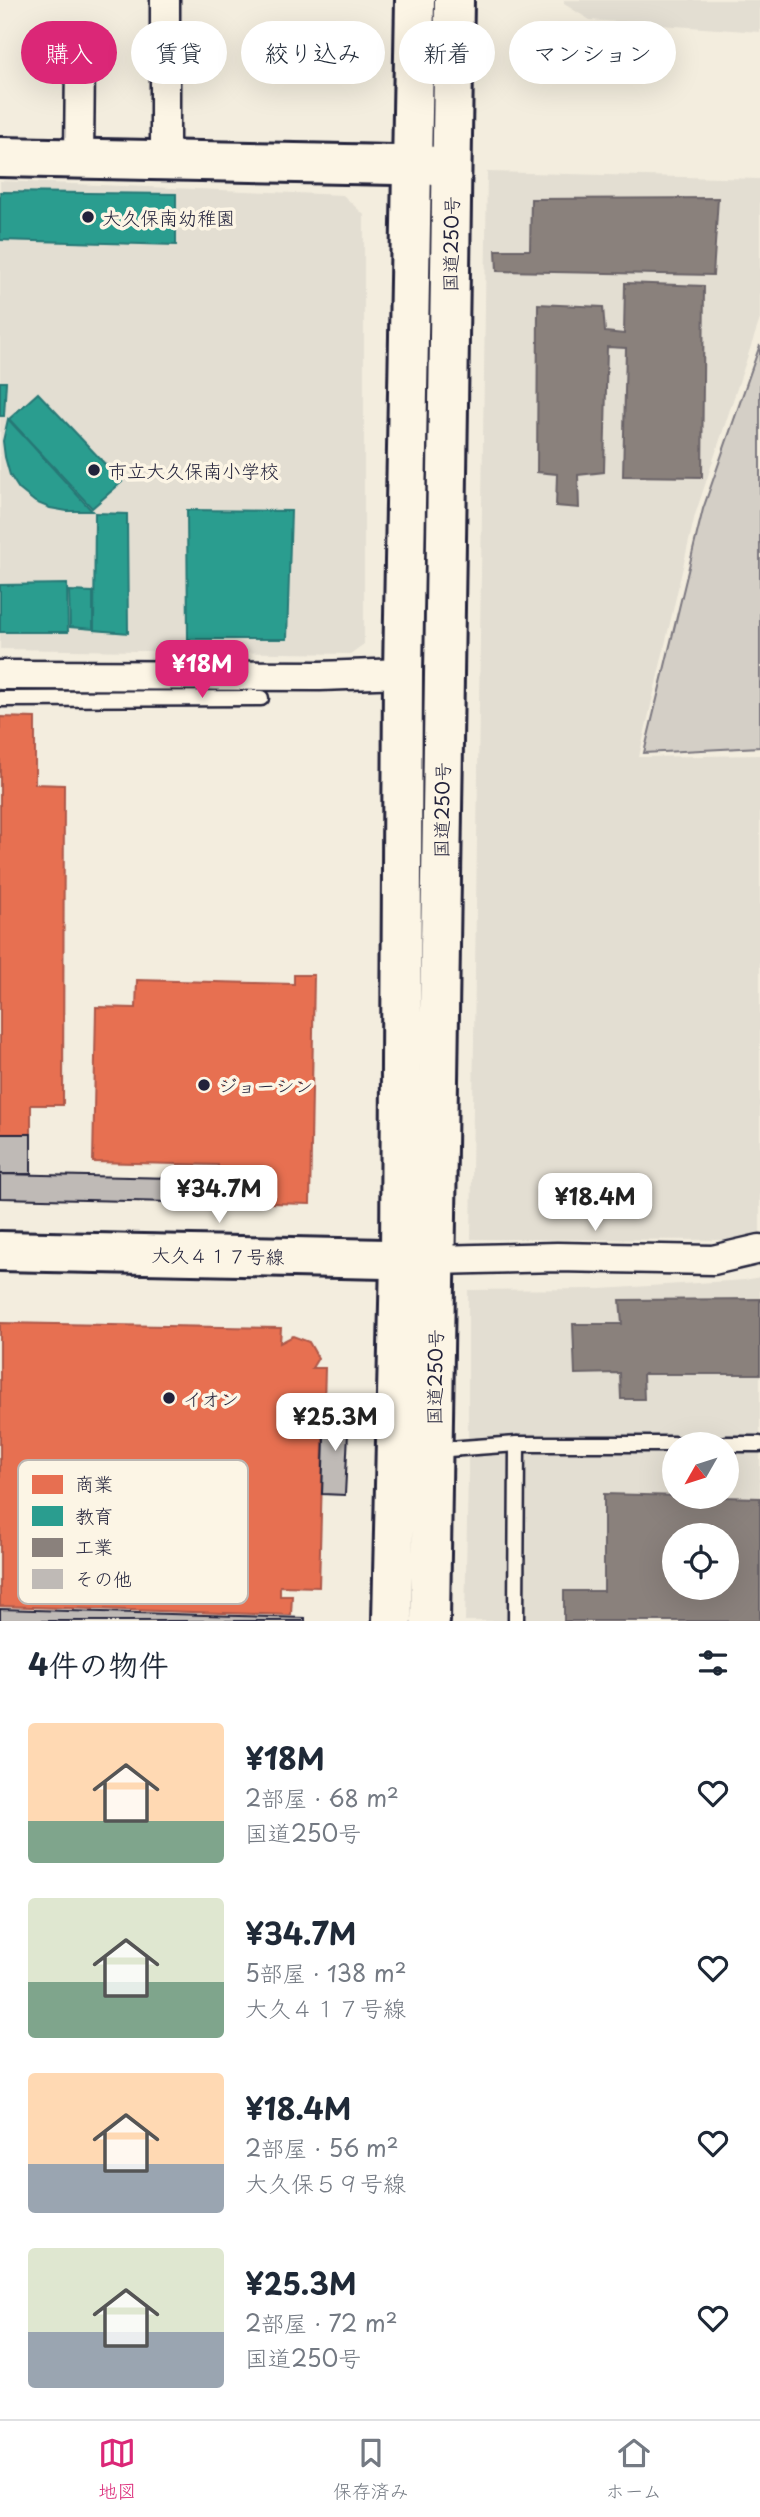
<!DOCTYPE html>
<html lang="ja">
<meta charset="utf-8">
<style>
:root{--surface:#fff;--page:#f6f6f7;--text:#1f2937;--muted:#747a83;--line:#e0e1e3;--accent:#db2777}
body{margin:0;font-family:"Playpen Sans","Klee One",sans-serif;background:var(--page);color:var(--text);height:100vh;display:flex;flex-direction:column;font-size:26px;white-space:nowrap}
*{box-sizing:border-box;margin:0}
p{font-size:23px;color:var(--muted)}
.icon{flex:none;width:38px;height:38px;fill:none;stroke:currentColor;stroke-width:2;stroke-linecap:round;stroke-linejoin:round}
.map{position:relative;height:1621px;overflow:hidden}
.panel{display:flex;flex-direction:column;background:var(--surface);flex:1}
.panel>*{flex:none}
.hud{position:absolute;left:21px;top:21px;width:719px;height:63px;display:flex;gap:14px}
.needle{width:46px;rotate:231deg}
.tools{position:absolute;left:662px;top:1432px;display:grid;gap:14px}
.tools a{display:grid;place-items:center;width:77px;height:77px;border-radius:50%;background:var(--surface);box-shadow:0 7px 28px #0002;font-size:35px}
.price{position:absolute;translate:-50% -60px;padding:0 16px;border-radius:14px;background:#fff;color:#222;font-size:23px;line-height:46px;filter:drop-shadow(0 2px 4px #0008)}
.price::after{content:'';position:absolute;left:50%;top:42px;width:21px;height:16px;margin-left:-10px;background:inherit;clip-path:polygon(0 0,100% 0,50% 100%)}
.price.on{background:var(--accent);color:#fff}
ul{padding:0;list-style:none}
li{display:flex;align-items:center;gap:21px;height:175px;padding:0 28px}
li span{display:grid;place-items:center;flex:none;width:196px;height:140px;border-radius:7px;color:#555}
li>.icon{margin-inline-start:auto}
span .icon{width:84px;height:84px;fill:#fffc;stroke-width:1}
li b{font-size:30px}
h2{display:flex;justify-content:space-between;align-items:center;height:84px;padding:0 28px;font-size:30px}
.chip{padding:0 24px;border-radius:32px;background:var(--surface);box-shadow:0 7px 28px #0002;font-size:24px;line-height:63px}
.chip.on{background:var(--accent);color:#fff}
.tabs{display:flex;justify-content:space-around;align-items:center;height:98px;border-top:2px solid var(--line);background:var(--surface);font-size:19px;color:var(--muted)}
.tabs a{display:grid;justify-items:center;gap:4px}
.tabs .on{color:var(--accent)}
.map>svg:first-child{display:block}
</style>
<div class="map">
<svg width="760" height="1621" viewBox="0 0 760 1621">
<rect width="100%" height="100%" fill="#f3edde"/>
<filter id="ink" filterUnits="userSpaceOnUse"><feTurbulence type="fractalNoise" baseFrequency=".0143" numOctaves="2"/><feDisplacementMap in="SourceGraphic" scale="14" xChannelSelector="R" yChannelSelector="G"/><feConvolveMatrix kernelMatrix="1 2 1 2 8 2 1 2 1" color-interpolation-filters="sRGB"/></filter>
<g filter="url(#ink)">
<!-- built -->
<g fill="#e3ded2" fill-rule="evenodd">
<path d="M564,0h196v32l-170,-12 -26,-16z"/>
<path d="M487,172l273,7v140l-65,196 -56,242 121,-2v479l-18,6 -271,-1z"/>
<path d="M0,181l343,14 21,20v429l-14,10 -350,-5z"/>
<path d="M760,1277v344h-295l3,-149v-182l133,-1 144,-9zM674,1444h52v52h-52zM674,1535h52v52h-52z"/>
</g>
<!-- green -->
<path fill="#d4cfc6" stroke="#7b7880" stroke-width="2" d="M760,345v402l-116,6 59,-244z"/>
<!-- shops -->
<g fill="#e76f51" stroke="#ac584a" stroke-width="2">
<path d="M0,717l35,1v66l29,1 -1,320h-32v29h-31z"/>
<path d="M294,975h20l-4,229 -93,-2 1,-37 -125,-3 3,-155 40,1 1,-28 157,4z"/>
<path d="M0,1323l281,5 -1,15 13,-7 16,6 9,16 -6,10h13l-6,219 -39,-1v10h12l-1,19 -291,-9z"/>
</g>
<!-- schools -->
<g fill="#2a9d8f" stroke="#287876" stroke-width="2">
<path d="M0,192l176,2v51l-176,-5z"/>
<path d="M0,382h6l-2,34h-4z"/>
<path d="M38,393l84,89 -30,26 -83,-89z"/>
<path d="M8,419l84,92h-25l-17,-3 -15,-6 -16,-13 -9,-14 -5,-18 -2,-16z"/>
<path d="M187,510l104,1 -4,128h-99z"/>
<path d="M95,513l32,1 1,119 -34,-3z"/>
<path d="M67,584l1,48h-68v-47z"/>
<path d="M69,591l24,1v37l-23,-2z"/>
</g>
<!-- industry -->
<g fill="#8a817c" stroke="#6b6468" stroke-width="2" fill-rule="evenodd">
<path d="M718,198l-5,77 -216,-4 -1,-21h34l1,-51z"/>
<path d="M625,283l79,3 -2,191 -79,-1 3,-128 -19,-1 -3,125 -26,3 1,33 -23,-2 1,-32 -20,-2 1,-168 65,3 2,25 19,2z"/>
<path d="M760,1299v75h-117l1,25h-23l-1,-26 -45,1 -2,-50h49l-2,-24z"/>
<path d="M604,1494l156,4v123h-196v-30h40zM674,1535h52v52h-52z"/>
</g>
<!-- building -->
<g fill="#bfbab6" stroke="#22223b" stroke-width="2">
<rect x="0" y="1134" width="31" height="40"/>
<path d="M0,1174l172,4 -1,24 -171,-4z"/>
<path d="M325,1411l24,1 -4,83 -23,-1z"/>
<path d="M0,1609l305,9v3h-305z"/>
</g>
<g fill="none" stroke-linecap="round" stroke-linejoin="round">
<defs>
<g id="lane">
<path d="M0,699l261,-1"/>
<path d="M726,1444h34"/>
<path d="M435,1450l82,-6h157"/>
<path d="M516,1621l1,-177"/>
</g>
<g id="street">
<path d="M165,0v161"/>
<path d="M79,159l1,-99"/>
<path d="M0,675l320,1 83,-3"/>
<path d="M435,1260l122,-3 156,3 47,-11"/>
</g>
<g id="secondary">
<path d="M0,157l445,9"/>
<path d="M0,1251l433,9"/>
</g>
<g id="highway">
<path d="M392,1621l8,-362 3,-586 12,-673"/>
<path d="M430,1621l24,-1621"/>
</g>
</defs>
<!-- lane casing -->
<use href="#lane" stroke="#22223b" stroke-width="19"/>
<!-- street casing -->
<use href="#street" stroke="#22223b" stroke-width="33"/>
<!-- secondary casing -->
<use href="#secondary" stroke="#22223b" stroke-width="44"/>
<!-- highway casing -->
<use href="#highway" stroke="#22223b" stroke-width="44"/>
<!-- lane -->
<use href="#lane" stroke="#fcf5e5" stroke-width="14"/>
<!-- street -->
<use href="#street" stroke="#fcf5e5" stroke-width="28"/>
<!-- secondary -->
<use href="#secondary" stroke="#fcf5e5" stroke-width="38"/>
<!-- highway -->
<use href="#highway" stroke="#fcf5e5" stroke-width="38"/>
</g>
</g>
<!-- markers -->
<g fill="#22223b" stroke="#fcf5e5" stroke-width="2.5">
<circle cx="88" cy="217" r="7"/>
<circle cx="94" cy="470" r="7"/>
<circle cx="204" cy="1085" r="7"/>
<circle cx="169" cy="1398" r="7"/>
</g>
<g text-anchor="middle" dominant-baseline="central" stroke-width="7" stroke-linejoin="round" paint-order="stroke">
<!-- poi labels -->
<g font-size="19" fill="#22223b" stroke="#fcf5e5" text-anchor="start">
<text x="102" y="217">大久保南幼稚園</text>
<text x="108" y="470">市立大久保南小学校</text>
<text x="218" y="1085">ジョーシン</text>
<text x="183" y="1398">イオン</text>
</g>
<!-- street labels -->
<g font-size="19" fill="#22223b" stroke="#fcf5e5">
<text transform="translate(450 244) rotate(-89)">国道250号</text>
<text transform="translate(441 810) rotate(-89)">国道250号</text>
<text transform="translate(218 1255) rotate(1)">大久４１７号線</text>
<text transform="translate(434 1377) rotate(-89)">国道250号</text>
</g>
</g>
<!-- legend -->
<rect x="18" y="1460" width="230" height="144" rx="10" fill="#fcf5e5" stroke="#bbb6b2" stroke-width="2"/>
<rect x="32" y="1475" width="31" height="19" fill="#e76f51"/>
<rect x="32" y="1506" width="31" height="20" fill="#2a9d8f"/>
<rect x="32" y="1538" width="31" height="19" fill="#8a817c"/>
<rect x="32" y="1569" width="31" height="20" fill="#bfbab6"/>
<g font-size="19" fill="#22223b">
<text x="75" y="1491">商業</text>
<text x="75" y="1523">教育</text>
<text x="75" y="1554">工業</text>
<text x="75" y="1586">その他</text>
</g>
</svg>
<div class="tools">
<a><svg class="needle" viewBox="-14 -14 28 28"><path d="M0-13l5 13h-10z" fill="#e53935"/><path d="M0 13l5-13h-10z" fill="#747a83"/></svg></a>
<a><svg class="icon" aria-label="locate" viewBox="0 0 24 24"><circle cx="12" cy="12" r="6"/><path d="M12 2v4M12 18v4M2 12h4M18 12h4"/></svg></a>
</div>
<b class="price on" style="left:202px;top:700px">¥18M</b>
<b class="price" style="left:219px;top:1225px">¥34.7M</b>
<b class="price" style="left:595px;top:1233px">¥18.4M</b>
<b class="price" style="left:335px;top:1453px">¥25.3M</b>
<div class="hud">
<a class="chip on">購入</a>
<a class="chip">賃貸</a>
<a class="chip">絞り込み</a>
<a class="chip">新着</a>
<a class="chip">マンション</a>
</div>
</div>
<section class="panel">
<h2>4件の物件<svg class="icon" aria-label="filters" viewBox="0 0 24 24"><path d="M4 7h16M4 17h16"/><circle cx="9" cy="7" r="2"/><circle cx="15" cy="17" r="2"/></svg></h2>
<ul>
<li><span style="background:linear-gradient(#ffd9b3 70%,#7fa58c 0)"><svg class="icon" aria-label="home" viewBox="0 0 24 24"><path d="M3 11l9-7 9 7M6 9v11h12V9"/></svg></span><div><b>¥18M</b><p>2部屋 · 68 m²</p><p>国道250号</p></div><svg class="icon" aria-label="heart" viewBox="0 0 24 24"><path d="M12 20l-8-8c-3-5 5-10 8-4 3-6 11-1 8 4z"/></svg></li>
<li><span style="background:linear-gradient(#dfe7d0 60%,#7fa58c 0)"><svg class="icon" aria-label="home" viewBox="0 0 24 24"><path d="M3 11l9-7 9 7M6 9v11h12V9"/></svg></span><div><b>¥34.7M</b><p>5部屋 · 138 m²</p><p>大久４１７号線</p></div><svg class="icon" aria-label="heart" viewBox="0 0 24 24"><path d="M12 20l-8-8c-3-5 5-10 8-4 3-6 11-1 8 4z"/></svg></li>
<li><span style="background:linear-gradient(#ffd9b3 65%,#9aa5b1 0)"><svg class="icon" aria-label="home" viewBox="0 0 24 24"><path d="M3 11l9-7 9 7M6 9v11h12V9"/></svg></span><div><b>¥18.4M</b><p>2部屋 · 56 m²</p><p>大久保５９号線</p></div><svg class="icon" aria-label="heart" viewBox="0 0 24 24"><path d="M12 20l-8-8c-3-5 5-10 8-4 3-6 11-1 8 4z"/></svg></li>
<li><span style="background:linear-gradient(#dfe7d0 60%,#9aa5b1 0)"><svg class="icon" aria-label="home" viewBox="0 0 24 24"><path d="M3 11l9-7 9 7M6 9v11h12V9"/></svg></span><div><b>¥25.3M</b><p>2部屋 · 72 m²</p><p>国道250号</p></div><svg class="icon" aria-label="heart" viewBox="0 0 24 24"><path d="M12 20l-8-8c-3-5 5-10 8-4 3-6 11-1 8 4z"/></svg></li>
</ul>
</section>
<nav class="tabs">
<a class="on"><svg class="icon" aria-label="map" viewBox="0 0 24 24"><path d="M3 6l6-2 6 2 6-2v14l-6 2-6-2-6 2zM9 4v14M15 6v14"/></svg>地図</a>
<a><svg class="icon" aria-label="saved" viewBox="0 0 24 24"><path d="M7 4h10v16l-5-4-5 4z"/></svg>保存済み</a>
<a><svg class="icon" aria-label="home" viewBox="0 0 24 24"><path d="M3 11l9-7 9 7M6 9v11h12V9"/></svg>ホーム</a>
</nav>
